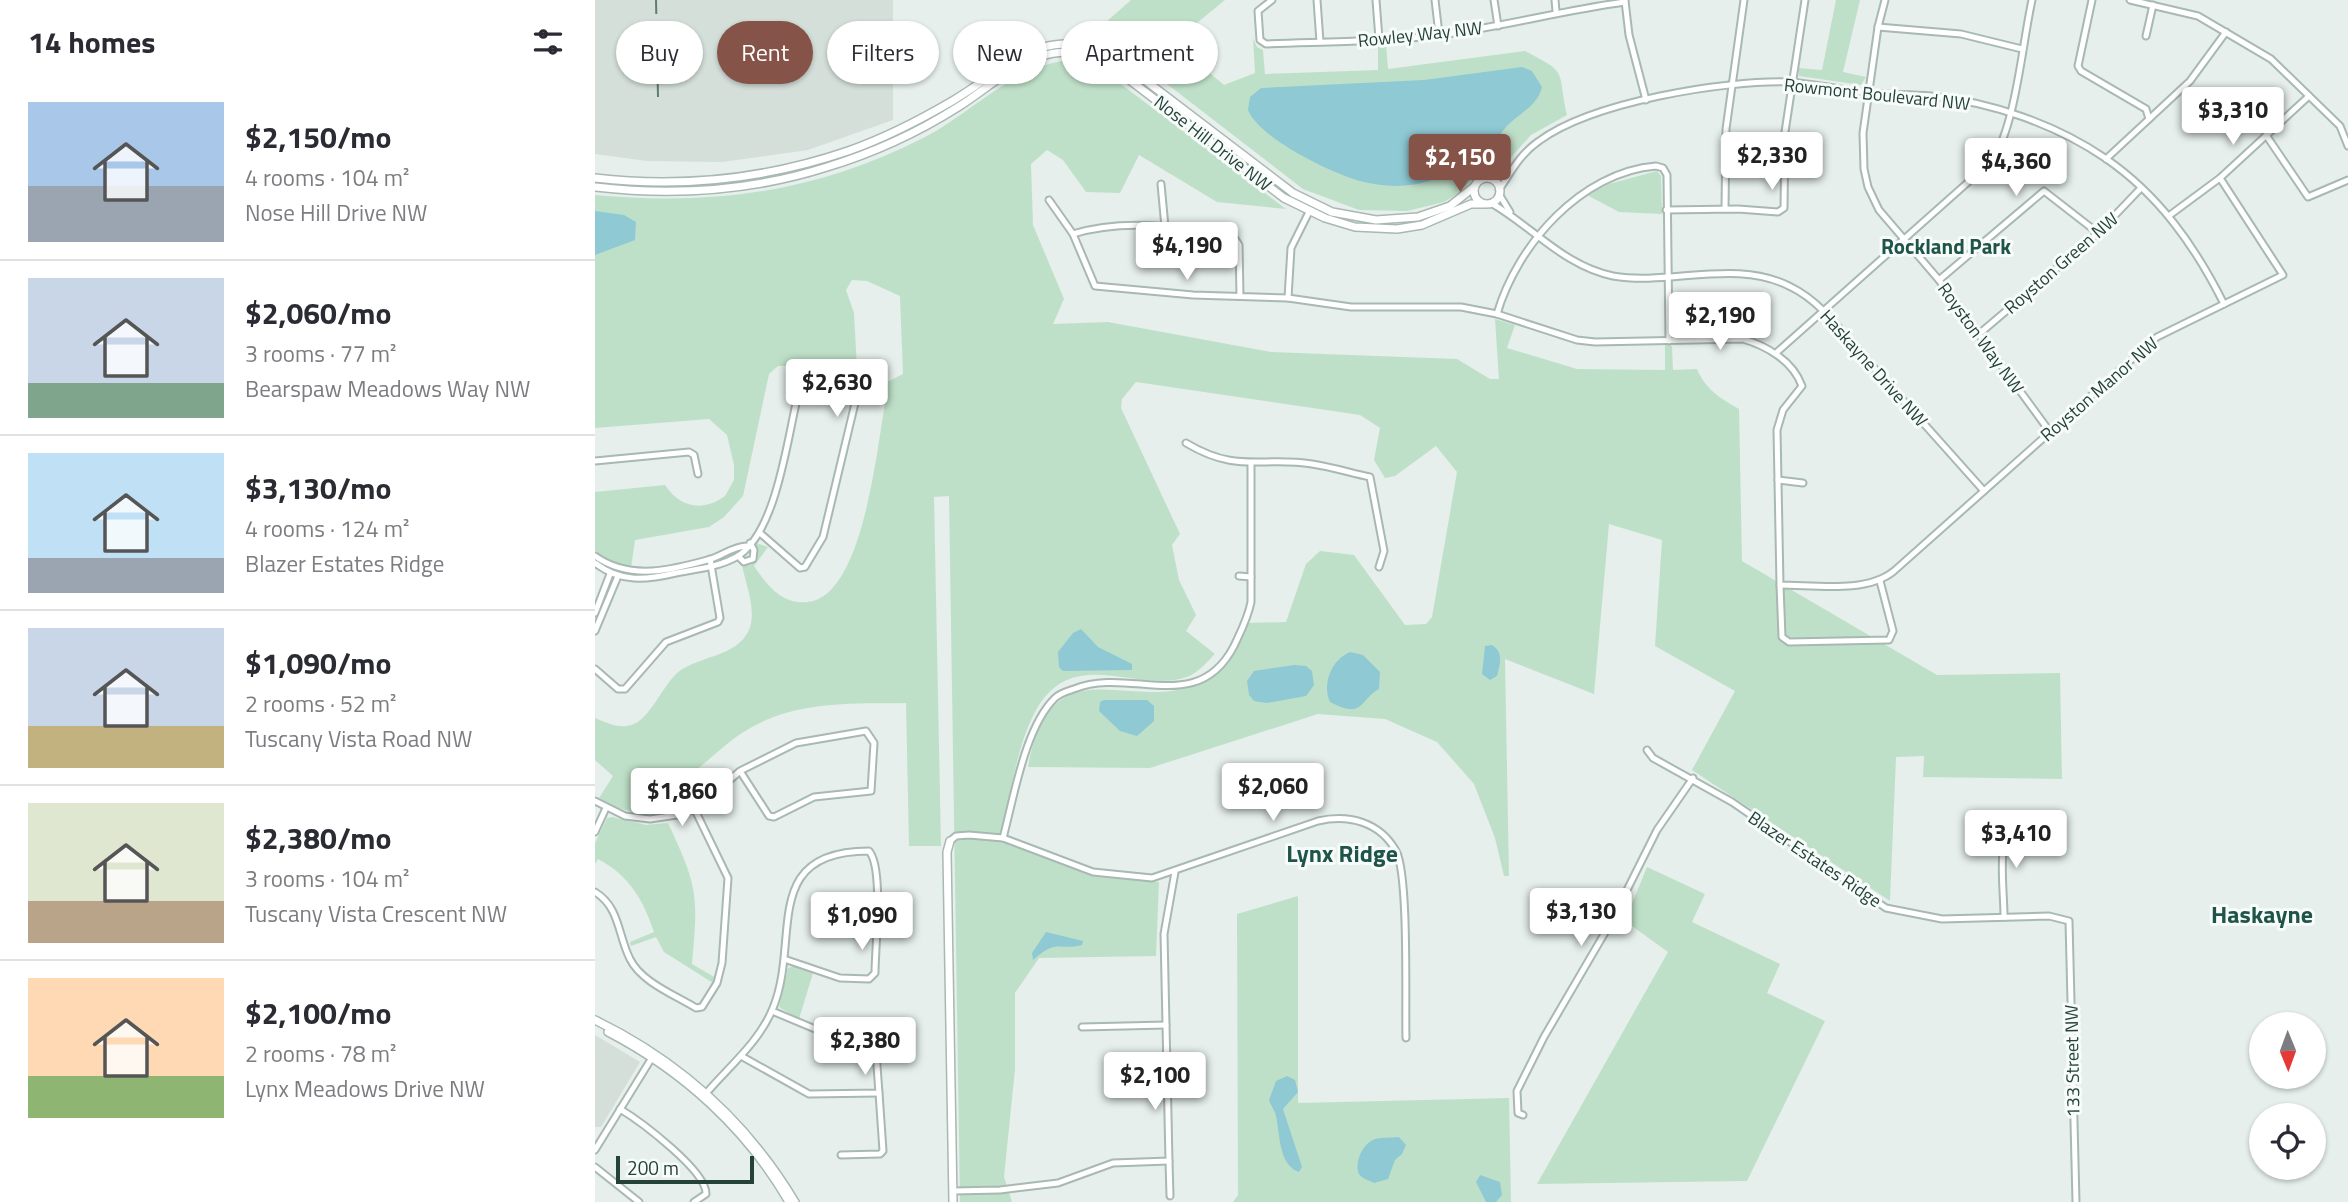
<!DOCTYPE html>
<meta charset="utf-8">
<style>
:root{--surface:#fff;--page:#f2f2f3;--text:#2b2b33;--muted:#7c7c81;--line:#e1e1e2;--accent:#855347}
body{margin:0;font-family:"Titillium Web",sans-serif;background:var(--page);color:var(--text);height:100vh;display:flex;flex-direction:column;font-size:26px;white-space:nowrap}
*{box-sizing:border-box;margin:0}
p{font-size:23px;color:var(--muted)}
.icon{flex:none;width:38px;height:38px;fill:none;stroke:currentColor;stroke-width:2;stroke-linecap:round;stroke-linejoin:round}
.map{position:relative;flex:1;overflow:hidden}
.details{display:flex;flex-direction:column;background:var(--surface);width:595px}
.details>*{flex:none}
.hud{position:absolute;left:21px;top:21px;width:665px;height:63px;display:flex;gap:14px}
.needle{width:46px;rotate:179deg}
.buttons{position:absolute;left:1654px;top:1012px;display:grid;gap:14px}
.buttons a{display:grid;place-items:center;width:77px;height:77px;border-radius:50%;background:var(--surface);box-shadow:0 2px 5px #0004;font-size:35px}
.scale{position:absolute;left:21px;bottom:18px;width:138px;box-sizing:border-box;padding-left:7px;border:4px solid #24423a;border-top:0;font-size:19px;line-height:24px;white-space:nowrap;color:#24423a;-webkit-text-stroke:5px #f7fbf9;paint-order:stroke}
.price{position:absolute;translate:-50% -60px;padding:0 16px;border-radius:7px;background:#fff;color:#222;font-size:23px;line-height:46px;filter:drop-shadow(0 2px 4px #0008)}
.price::after{content:'';position:absolute;left:50%;top:42px;width:21px;height:16px;margin-left:-10px;background:inherit;clip-path:polygon(0 0,100% 0,50% 100%)}
.price.current{background:var(--accent);color:#fff}
ul{padding:0;list-style:none}
li{display:flex;align-items:center;gap:21px;height:175px;padding:0 28px}
li+li{border-top:2px solid var(--line)}
li span{display:grid;place-items:center;flex:none;width:196px;height:140px;border-radius:0px;color:#555}
li>.icon{margin-inline-start:auto}
span .icon{width:84px;height:84px;fill:#fffc;stroke-width:1}
li b{font-size:30px}
h2{display:flex;justify-content:space-between;align-items:center;height:84px;padding:0 28px;font-size:30px}
.chip{padding:0 24px;border-radius:32px;background:var(--surface);box-shadow:0 2px 5px #0004;font-size:24px;line-height:63px}
.chip.current{background:var(--accent);color:#fff}
main{display:flex;flex:1;min-height:0}
.map>svg:first-child{display:block}
</style>
<main>
<section class="details">
<h2>14 homes<svg class="icon" aria-label="filters" viewBox="0 0 24 24"><path d="M4 7h16M4 17h16"/><circle cx="9" cy="7" r="2"/><circle cx="15" cy="17" r="2"/></svg></h2>
<ul>
<li><span style="background:linear-gradient(#a9c7e8 60%,#9aa5b1 0)"><svg class="icon" aria-label="home" viewBox="0 0 24 24"><path d="M3 11l9-7 9 7M6 9v11h12V9"/></svg></span><div><b>$2,150/mo</b><p>4 rooms · 104 m²</p><p>Nose Hill Drive NW</p></div></li>
<li><span style="background:linear-gradient(#c9d6e8 75%,#7fa58c 0)"><svg class="icon" aria-label="home" viewBox="0 0 24 24"><path d="M3 11l9-7 9 7M6 9v11h12V9"/></svg></span><div><b>$2,060/mo</b><p>3 rooms · 77 m²</p><p>Bearspaw Meadows Way NW</p></div></li>
<li><span style="background:linear-gradient(#bfe0f5 75%,#9aa5b1 0)"><svg class="icon" aria-label="home" viewBox="0 0 24 24"><path d="M3 11l9-7 9 7M6 9v11h12V9"/></svg></span><div><b>$3,130/mo</b><p>4 rooms · 124 m²</p><p>Blazer Estates Ridge</p></div></li>
<li><span style="background:linear-gradient(#c9d6e8 70%,#c2b280 0)"><svg class="icon" aria-label="home" viewBox="0 0 24 24"><path d="M3 11l9-7 9 7M6 9v11h12V9"/></svg></span><div><b>$1,090/mo</b><p>2 rooms · 52 m²</p><p>Tuscany Vista Road NW</p></div></li>
<li><span style="background:linear-gradient(#dfe7d0 70%,#b9a48a 0)"><svg class="icon" aria-label="home" viewBox="0 0 24 24"><path d="M3 11l9-7 9 7M6 9v11h12V9"/></svg></span><div><b>$2,380/mo</b><p>3 rooms · 104 m²</p><p>Tuscany Vista Crescent NW</p></div></li>
<li><span style="background:linear-gradient(#ffd9b3 70%,#8fb573 0)"><svg class="icon" aria-label="home" viewBox="0 0 24 24"><path d="M3 11l9-7 9 7M6 9v11h12V9"/></svg></span><div><b>$2,100/mo</b><p>2 rooms · 78 m²</p><p>Lynx Meadows Drive NW</p></div></li>
</ul>
</section>
<div class="map">
<svg width="1753" height="1202" viewBox="0 0 1753 1202">
<rect width="100%" height="100%" fill="#e6efeb"/>
<!-- built -->
<g fill="#d4dfda">
<path d="M0,0h298v120l-85,30 -86,12 -75,-1 -52,-7z"/>
<path d="M0,1035l45,27 -39,65h-6z"/>
</g>
<!-- green -->
<g fill="#bfe0c8">
<path d="M536,0h94l-33,27 -12,21 44,37 31,-12 -2,-35 4,9 6,3 2,24 113,-4v-25l8,-1 2,25 137,-18c44,23 32,17 42,64l-36,20 -27,30 -27,9 -16,18 -17,10 -37,9 -48,-1 -56,-21 -206,-159z"/>
<path d="M1241,0h24l-17,72 23,5 -5,8 -62,-9 -1,-8 24,2z"/>
<path d="M468,61l16,1 26,10 181,137 -69,-7 -78,-47 -19,38 -34,-1 -23,-32 -16,-10 -16,14 2,61 31,74 -11,25 55,-2 163,30 186,7 33,20h9l1,16 -5,-76 20,6 -8,23 70,21 88,1v-25l7,1 1,24 24,-1c8,20 24,30 42,40l3,152 195,114 123,-2 2,106 -139,-2 1,-21 -28,1 -6,144 -198,-131 43,-79 -80,-45 7,-106 -53,-16 -15,170 -89,-35 4,217h-5l-9,-38 -21,-54 -37,-42 -52,-23 -67,-5 -168,54 -122,-1c24,-131 108,-46 179,-88 19,-11 30,-37 40,-56l39,-1 20,-58 14,-13 34,4 51,70 21,-1 6,-7 25,-145 -21,-26 -41,30 -10,2 -11,-18 6,-32 -20,-13 -224,-33 -14,17 -1,9 59,126 -8,11 7,35 17,35 -10,16 29,23c-8,8 -17,19 -28,23 -52,18 -117,-36 -154,39 -17,34 -24,86 -33,124l91,36 68,6 -3,74 -117,2 -24,35v76l-11,108 8,25h-52l-11,-706 -15,1 7,349h-32l-3,-143c-58,1 -114,-3 -164,30 -20,13 -36,31 -56,44l12,25c-32,15 -70,16 -99,-4l14,-22 -18,-16v-42c14,6 27,12 41,5 14,-7 28,-38 41,-50 22,-18 59,-15 72,-43 8,-18 -3,-46 -7,-64l9,-1 6,-5 -1,-17 12,4 -14,19c13,19 28,39 54,36 56,-6 69,-157 78,-204l-3,-14 20,-10 -3,-78 -33,-15 -15,-1 -6,10 8,23 3,55 -3,3 -3,-6 -73,1 -9,8 -26,122 -19,21 -15,10 -74,13 -4,28 -23,-7 -13,-10v-59l70,-7c15,23 38,27 60,11l9,-16v-15l-7,-30 -18,-16 -114,9v-233c119,11 223,-3 330,-58 46,-24 87,-69 138,-76z"/>
<path d="M1062,171l4,5 1,38 -43,-2 -32,-17 22,-11z"/>
<path d="M17,817l34,8 22,-2c29,62 31,72 24,141l24,14 -3,5 -49,-31 -8,-15 -25,9 -1,-4 24,-10c-11,-32 -24,-56 -56,-73l-3,5v-21l12,-25z"/>
<path d="M1052,867l58,27 -13,28 88,42 -13,29 58,28 -78,160 -210,3 131,-232 -43,-31z"/>
<path d="M703,896v207l211,-5 2,104h-278l5,-7 -1,-281z"/>
<path d="M199,966l19,7 -14,46 -20,-12 9,-39z"/>
</g>
<!-- water -->
<g fill="#8ec9d4">
<path d="M927,67l10,4 10,16c-5,20 -22,25 -35,39 -4,4 -9,13 -14,16 -6,3 -18,1 -26,5 -17,9 -18,28 -38,34 -23,7 -47,6 -69,0 -29,-8 -101,-43 -112,-71l2,-13 11,-9 163,-8z"/>
<path d="M0,211l29,4 12,7 -1,18 -40,15z"/>
<path d="M486,629l17,18 34,17v6l-69,1 -4,-4 -1,-15 15,-19z"/>
<path d="M897,645c12,7 8,20 5,31l-7,4 -8,-6 3,-28z"/>
<path d="M755,652l13,3 17,17 -1,17c-20,11 -15,31 -49,13 -8,-18 1,-42 20,-50z"/>
<path d="M699,665l12,1 6,5 2,14 -8,11 -39,7 -13,-2 -5,-6 -2,-14 7,-10z"/>
<path d="M509,700h43l7,6v15l-17,15 -17,-5 -21,-20 1,-9z"/>
<path d="M451,932l37,9 -1,4c-25,6 -24,-7 -49,15l-1,-7z"/>
<path d="M692,1076l8,4 3,12 -15,17 19,58 -3,5c-21,-7 -19,-40 -23,-56 -1,-5 -5,-10 -7,-16l7,-19z"/>
<path d="M804,1137l7,8 -4,9 -7,6 -7,19 -14,4c-5,-3 -12,-4 -15,-9 -5,-12 4,-31 16,-35 7,-2 16,-1 24,-2z"/>
<path d="M885,1175l20,7 2,13 -6,7h-10l-10,-20z"/>
</g>
<g fill="none" stroke-linecap="round" stroke-linejoin="round">
<defs>
<g id="minor">
<path d="M677,0l-14,11 2,29 6,4c52,-2 105,-2 157,-7 68,-7 134,-26 202,-35"/>
<path d="M722,0l3,42"/>
<path d="M781,0l3,39"/>
<path d="M840,0l4,34"/>
<path d="M899,0l4,26"/>
<path d="M960,0l1,11"/>
<path d="M1290,0l-7,27 -15,106 1,36 4,18 11,23 60,70 111,152"/>
<path d="M1497,0l-14,66 3,5 65,38 3,10"/>
<path d="M1535,0l68,16 73,43 69,67 8,20"/>
<path d="M1030,1l4,34 17,65"/>
<path d="M1283,27l83,7 61,15"/>
<path d="M1551,36l7,-31"/>
<path d="M1671,135l42,62 40,-17"/>
<path d="M1511,159l84,-78 36,-49"/>
<path d="M891,178l25,-8"/>
<path d="M566,184l4,43"/>
<path d="M904,190c12,-18 21,-36 40,-49 53,-39 184,-61 250,-59 27,2 53,8 79,11 21,2 42,1 63,3 60,6 124,28 174,62 54,37 90,88 119,146"/>
<path d="M904,194l11,18"/>
<path d="M454,200l24,34"/>
<path d="M896,203c42,24 73,63 122,73 58,10 123,-18 178,11 31,15 53,48 76,73 39,44 78,87 117,131"/>
<path d="M1130,209l1,-80 18,-129"/>
<path d="M1071,210l72,-1 40,3 6,-4 1,-76 20,-132"/>
<path d="M1575,215l50,-37 89,-82"/>
<path d="M1344,280l105,-89 54,42"/>
<path d="M645,296l-1,-51 -6,-9c-51,-9 -109,-18 -160,-2l22,52 98,9 95,3 63,9h110l36,7 80,26 18,2 148,-3c24,7 50,22 59,47l-19,24 -6,20 3,155c34,0 86,9 114,-14l263,-234 126,-62 -63,-97"/>
<path d="M693,298l3,-50 18,-36"/>
<path d="M902,314c20,-69 84,-142 159,-148l7,2 4,7 2,166"/>
<path d="M1384,334l119,-101 42,-44"/>
<path d="M1181,353l217,-193c23,-38 29,-114 39,-160"/>
<path d="M591,443c52,31 75,13 126,21 20,3 39,9 58,13l14,74 -5,16"/>
<path d="M0,461l94,-9 5,3 4,19"/>
<path d="M1183,480l25,3"/>
<path d="M0,556c35,25 77,14 116,3 12,-4 23,-13 36,-13"/>
<path d="M143,556l6,6 9,-3 1,-9 -4,-7"/>
<path d="M0,563c26,20 51,17 81,10 21,-4 44,-6 62,-17 38,-24 49,-115 59,-157l5,-4h51l3,4 -33,138 -18,30 -5,1 -40,-35"/>
<path d="M644,576l12,1"/>
<path d="M1185,585l2,52 7,5 100,-2 4,-9 -13,-50"/>
<path d="M0,613l15,-39"/>
<path d="M0,631l23,-55"/>
<path d="M0,669l23,20h7l41,-47 52,-20 2,-4 -10,-59"/>
<path d="M1052,750l6,8 79,44 154,106 56,11 107,-3 20,5 7,281"/>
<path d="M0,801l30,15 25,3 27,-4 22,-8 41,-36 56,-28 70,-12 8,12 -3,48 -57,6 -40,20 -5,-1 -29,-45"/>
<path d="M0,832l11,-24"/>
<path d="M408,838c11,-41 22,-111 52,-140 5,-5 13,-7 19,-9 57,-23 123,28 160,-43 7,-15 14,-28 17,-44v-138"/>
<path d="M355,841l6,-5 13,-1 34,3 90,34 59,6 166,-57c31,-7 62,1 78,30 13,23 9,153 10,187"/>
<path d="M0,892c25,15 23,44 35,67 11,23 45,36 66,49l6,-1 15,-24 5,-20 6,-85 -33,-68"/>
<path d="M1409,917c0,-32 -8,-72 10,-99"/>
<path d="M281,922l-26,-1 -3,-6 5,-4 24,-1"/>
<path d="M487,1027l84,-2"/>
<path d="M146,1056l68,38 70,-1 -4,-54 -6,-4 -37,1 -60,-25"/>
<path d="M108,1097c24,-29 56,-54 70,-89 28,-68 -14,-157 96,-157 15,17 6,97 6,122l-6,6 -29,-1 -56,-19"/>
<path d="M25,1109c20,12 87,62 86,85l-12,8"/>
<path d="M928,1115l-5,-2 -1,-22 27,-54 66,-113 47,-94 36,-52"/>
<path d="M0,1150l58,-94"/>
<path d="M246,1155l39,-1 3,-3 -4,-58"/>
<path d="M574,1161l1,35"/>
<path d="M0,1167l44,35"/>
<path d="M358,1191l47,-1 58,-7 55,-20 56,-2 -5,-227 11,-62"/>
</g>
<g id="tertiary">
<path d="M0,178c85,10 171,1 253,-27 37,-13 72,-31 106,-51 55,-33 89,-77 158,-45l181,138 39,19 44,8 42,-3 32,-11 24,-19"/>
<circle cx="892" cy="191" r="13"/>
<path d="M0,187c78,9 157,4 232,-20 46,-14 90,-34 131,-60 26,-16 52,-41 81,-50 23,-8 46,-5 67,5l178,136 41,20 30,9 42,2 25,-4 49,-21h12"/>
<path d="M355,841l-3,11 6,350"/>
<path d="M0,1020c84,41 152,102 200,182"/>
<path d="M13,1032c75,39 139,97 181,170"/>
</g>
</defs>
<!-- minor casing -->
<use href="#minor" stroke="#a8b8b2" stroke-width="9"/>
<!-- tertiary casing -->
<use href="#tertiary" stroke="#a8b8b2" stroke-width="10"/>
<!-- minor -->
<use href="#minor" stroke="#fff" stroke-width="5"/>
<!-- tertiary -->
<use href="#tertiary" stroke="#fff" stroke-width="7"/>
<!-- rail -->
<path stroke="#5f7d75" stroke-width="2" stroke-dasharray="14 7" stroke-linecap="butt" d="M61,0l2,97"/>
</g>
<g text-anchor="middle" dominant-baseline="central" stroke-width="6" stroke-linejoin="round" paint-order="stroke">
<!-- street labels -->
<g font-size="18" fill="#24423a" stroke="#f7fbf9">
<text transform="translate(825 34) rotate(-6)">Rowley Way NW</text>
<text transform="translate(1282 94) rotate(6)">Rowmont Boulevard NW</text>
<text transform="translate(618 143) rotate(38)">Nose Hill Drive NW</text>
<text transform="translate(1466 263) rotate(-41)">Royston Green NW</text>
<text transform="translate(1386 338) rotate(54)">Royston Way NW</text>
<text transform="translate(1279 368) rotate(48)">Haskayne Drive NW</text>
<text transform="translate(1504 389) rotate(-41)">Royston Manor NW</text>
<text transform="translate(1220 859) rotate(34)">Blazer Estates Ridge</text>
<text transform="translate(1477 1061) rotate(-91)">133 Street NW</text>
</g>
<!-- quarter labels -->
<g font-size="21" font-weight="bold" fill="#1f5548" stroke="#f7fbf9">
<text x="1351" y="246">Rockland Park</text>
</g>
<!-- district labels -->
<g font-size="24" font-weight="bold" fill="#1f5548" stroke="#f7fbf9">
<text x="747" y="853">Lynx Ridge</text>
<text x="1667" y="914">Haskayne</text>
</g>
</g>
</svg>
<div class="buttons">
<a><svg class="needle" viewBox="-14 -14 28 28"><path d="M0-13l5 13h-10z" fill="#e53935"/><path d="M0 13l5-13h-10z" fill="#7c7c81"/></svg></a>
<a><svg class="icon" aria-label="locate" viewBox="0 0 24 24"><circle cx="12" cy="12" r="6"/><path d="M12 2v4M12 18v4M2 12h4M18 12h4"/></svg></a>
</div>
<div class="scale">200 m</div>
<b class="price" style="left:1638px;top:147px">$3,310</b>
<b class="price" style="left:1177px;top:192px">$2,330</b>
<b class="price current" style="left:865px;top:194px">$2,150</b>
<b class="price" style="left:1421px;top:198px">$4,360</b>
<b class="price" style="left:592px;top:282px">$4,190</b>
<b class="price" style="left:1125px;top:352px">$2,190</b>
<b class="price" style="left:242px;top:419px">$2,630</b>
<b class="price" style="left:678px;top:823px">$2,060</b>
<b class="price" style="left:87px;top:828px">$1,860</b>
<b class="price" style="left:1421px;top:870px">$3,410</b>
<b class="price" style="left:986px;top:948px">$3,130</b>
<b class="price" style="left:267px;top:952px">$1,090</b>
<b class="price" style="left:270px;top:1077px">$2,380</b>
<b class="price" style="left:560px;top:1112px">$2,100</b>
<div class="hud">
<a class="chip">Buy</a>
<a class="chip current">Rent</a>
<a class="chip">Filters</a>
<a class="chip">New</a>
<a class="chip">Apartment</a>
</div>
</div>
</main>
